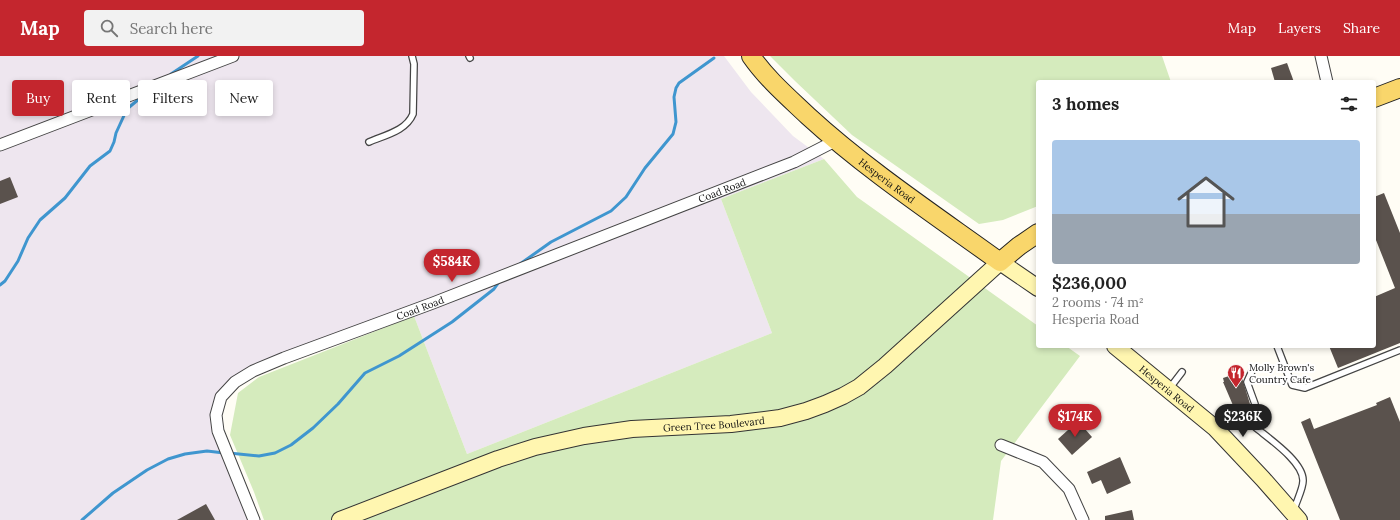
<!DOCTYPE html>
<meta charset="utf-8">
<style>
:root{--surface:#fff;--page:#f2f2f2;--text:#222;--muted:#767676;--line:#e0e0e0;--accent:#c4262e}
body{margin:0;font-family:Lora,serif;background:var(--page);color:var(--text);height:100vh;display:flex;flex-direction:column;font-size:15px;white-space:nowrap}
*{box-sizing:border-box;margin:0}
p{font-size:13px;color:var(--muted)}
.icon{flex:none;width:22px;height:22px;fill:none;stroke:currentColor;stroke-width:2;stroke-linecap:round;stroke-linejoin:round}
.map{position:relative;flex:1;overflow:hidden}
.side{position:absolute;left:1036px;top:24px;width:340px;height:268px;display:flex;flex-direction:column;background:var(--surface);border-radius:4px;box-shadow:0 2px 6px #0003}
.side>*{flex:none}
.hud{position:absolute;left:12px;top:24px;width:380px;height:36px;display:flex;gap:8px}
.price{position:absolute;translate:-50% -34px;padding:0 9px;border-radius:14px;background:var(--accent);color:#fff;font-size:13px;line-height:26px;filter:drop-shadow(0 1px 2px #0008)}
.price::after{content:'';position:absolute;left:50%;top:24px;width:12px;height:9px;margin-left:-6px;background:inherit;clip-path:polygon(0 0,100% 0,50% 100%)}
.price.selected{background:#222;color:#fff}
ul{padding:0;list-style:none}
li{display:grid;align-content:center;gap:8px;height:212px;padding:0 16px}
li+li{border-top:1px solid var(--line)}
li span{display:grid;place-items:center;height:124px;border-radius:4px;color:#555}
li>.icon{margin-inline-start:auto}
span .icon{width:72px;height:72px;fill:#fffc;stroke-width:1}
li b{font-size:17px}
h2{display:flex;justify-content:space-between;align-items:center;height:48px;padding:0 16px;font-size:17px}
.tag{padding:0 14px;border-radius:4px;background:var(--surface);box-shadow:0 2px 6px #0003;font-size:14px;line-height:36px}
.tag.selected{background:var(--accent);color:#fff}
header{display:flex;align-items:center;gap:24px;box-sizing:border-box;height:56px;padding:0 20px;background:var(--accent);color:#fff}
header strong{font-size:19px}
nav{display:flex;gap:22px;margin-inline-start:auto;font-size:14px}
.search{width:280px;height:36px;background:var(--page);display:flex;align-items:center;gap:10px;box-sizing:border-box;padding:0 14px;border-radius:4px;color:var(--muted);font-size:15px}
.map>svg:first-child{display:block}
</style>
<header>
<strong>Map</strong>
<div class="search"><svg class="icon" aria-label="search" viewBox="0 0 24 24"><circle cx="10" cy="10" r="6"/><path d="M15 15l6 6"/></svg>Search here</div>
<nav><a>Map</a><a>Layers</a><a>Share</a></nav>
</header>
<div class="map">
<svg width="1400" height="464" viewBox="0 0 1400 464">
<rect width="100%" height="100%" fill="#fffdf5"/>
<!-- industrial -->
<path fill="#eee6ef" d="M0,0h724l27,36 42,44 31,23 -103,40 51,134 -305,121 -53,-138 -161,55 -18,11 -19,33 35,105h-251z"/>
<!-- green -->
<g fill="#d5ebbd">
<path d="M770,0h392l9,26h-133v124l-35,14 -24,4 -127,-89 -57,-54z"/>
<path d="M824,103l33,38 181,129v20h28l14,10 -79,105 -8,59h-729l-10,-28 -24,-57 8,-42 21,-16 155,-61 53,138 305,-121 -51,-134z"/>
</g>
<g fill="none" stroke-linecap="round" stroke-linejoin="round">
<!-- stream -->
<g stroke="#3f96cf" stroke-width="3">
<path d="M171,18l27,-18"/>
<path d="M520,208l31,-22 60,-31 15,-14 19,-29 28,-34 3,-12 -2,-25 2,-9 3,-5 35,-25"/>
<path d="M0,229l5,-4 13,-20 10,-23 12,-18 25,-22 25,-32 20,-15 4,-9 2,-9 11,-24 18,-15"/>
<path d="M229,397l30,3 16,-3 16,-8 22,-17 25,-24 27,-31 34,-17 53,-34 42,-33 5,-7"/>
<path d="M82,464l31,-27 34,-23 21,-11 17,-5 22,-3 17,2"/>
</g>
</g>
<!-- building -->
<g fill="#5a524d">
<path d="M1287,7l7,19h-19l-4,-14z"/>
<path d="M10,121l8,20 -18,7v-23z"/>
<path d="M1384,137l16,40v110l-62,25 -9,-22h45v-49l21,-9 -21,-53v-38z"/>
<path d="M1238,317l1,3 2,-1 2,6 7,23 -15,6 -12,-28h1l-1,-4z"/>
<path d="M1390,341l10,25v98h-60l-39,-98 9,-4 4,11 63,-24 -1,-2z"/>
<path d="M1078,365l14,16 -20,18 -14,-16z"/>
<path d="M1120,401l11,26 -24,11 -6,-14 -9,4 -5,-12z"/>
<path d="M206,448l9,16h-38z"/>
<path d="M1132,454l2,10h-29v-4z"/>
</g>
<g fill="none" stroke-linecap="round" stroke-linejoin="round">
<defs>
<g id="lane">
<path d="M469,0l1,2"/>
<path d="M369,86c16,-7 37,-11 44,-28l1,-50 -2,-8"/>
<path d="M1277,290l15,39 13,3 95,-38"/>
<path d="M1252,315l-5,11 8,22c-1,10 -8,14 0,23 13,11 49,35 48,54 0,8 -7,21 -9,29"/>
<path d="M1169,333l13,-17"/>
</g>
<g id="street">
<path d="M1321,0l6,26"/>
<path d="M0,89l233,-89"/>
<path d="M1001,389l42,17 26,27 14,31"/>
<path id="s1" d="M254,464l-36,-89 -2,-16 5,-18 14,-15 18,-11 31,-13 149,-55 361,-141 41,-21"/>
</g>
<g id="secondary">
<path id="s2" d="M1115,290l100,82 48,51 36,41"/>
<path id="s3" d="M340,464l158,-61 37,-12 49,-11 48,-7 99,-5 49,-6 26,-7 19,-7 18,-8 16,-9 26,-21 115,-104 38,26"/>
</g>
<g id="primary">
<path id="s4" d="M751,0c16,23 37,41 57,60 59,54 127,99 192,146l19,-16 19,-13"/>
<path d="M1374,42l26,-10"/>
</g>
</defs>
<!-- lane casing -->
<use href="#lane" stroke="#444" stroke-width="8"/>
<!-- street casing -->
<use href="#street" stroke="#444" stroke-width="13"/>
<!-- secondary casing -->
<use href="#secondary" stroke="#333" stroke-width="18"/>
<!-- primary casing -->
<use href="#primary" stroke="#222" stroke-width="20"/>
<!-- lane -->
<use href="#lane" stroke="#fff" stroke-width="5.5"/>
<!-- street -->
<use href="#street" stroke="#fff" stroke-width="11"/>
<!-- secondary -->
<use href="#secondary" stroke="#fff6b0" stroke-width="16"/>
<!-- primary -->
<use href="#primary" stroke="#f9d66b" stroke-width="18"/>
</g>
<!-- icons -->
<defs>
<symbol id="restaurant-pin" viewBox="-11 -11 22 30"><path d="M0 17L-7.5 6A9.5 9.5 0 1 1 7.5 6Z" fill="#c4262e" stroke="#fff"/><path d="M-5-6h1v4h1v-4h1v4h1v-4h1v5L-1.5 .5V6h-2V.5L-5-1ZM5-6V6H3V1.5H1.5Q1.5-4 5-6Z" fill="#fff"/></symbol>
</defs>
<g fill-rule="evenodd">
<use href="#restaurant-pin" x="1226" y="307" width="20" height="27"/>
</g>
<g text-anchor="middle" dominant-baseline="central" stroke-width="4" stroke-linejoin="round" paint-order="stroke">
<!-- street labels -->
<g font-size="10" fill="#111" stroke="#fff">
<text stroke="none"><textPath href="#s4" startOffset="185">Hesperia Road</textPath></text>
<text stroke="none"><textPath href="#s1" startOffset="675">Coad Road</textPath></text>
<text stroke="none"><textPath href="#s1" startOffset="351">Coad Road</textPath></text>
<text stroke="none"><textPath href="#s2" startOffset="67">Hesperia Road</textPath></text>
<text stroke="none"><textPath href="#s3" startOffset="389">Green Tree Boulevard</textPath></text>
</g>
<!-- poi labels -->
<g font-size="10" fill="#111" stroke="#fff" text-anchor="start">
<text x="1249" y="311">Molly Brown's<tspan x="1249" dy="12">Country Cafe</tspan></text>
</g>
</g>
</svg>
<b class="price" style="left:452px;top:227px">$584K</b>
<b class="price" style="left:1075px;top:382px">$174K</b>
<b class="price selected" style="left:1243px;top:382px">$236K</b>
<div class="hud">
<a class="tag selected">Buy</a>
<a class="tag">Rent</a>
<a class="tag">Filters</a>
<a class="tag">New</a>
</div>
<section class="side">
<h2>3 homes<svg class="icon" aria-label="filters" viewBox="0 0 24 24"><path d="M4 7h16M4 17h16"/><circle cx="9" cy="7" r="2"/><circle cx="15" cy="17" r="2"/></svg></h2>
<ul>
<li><span style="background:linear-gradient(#a9c7e8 60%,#9aa5b1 0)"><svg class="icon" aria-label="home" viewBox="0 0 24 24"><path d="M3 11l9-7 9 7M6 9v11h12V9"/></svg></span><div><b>$236,000</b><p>2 rooms · 74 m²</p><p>Hesperia Road</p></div></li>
</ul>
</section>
</div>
